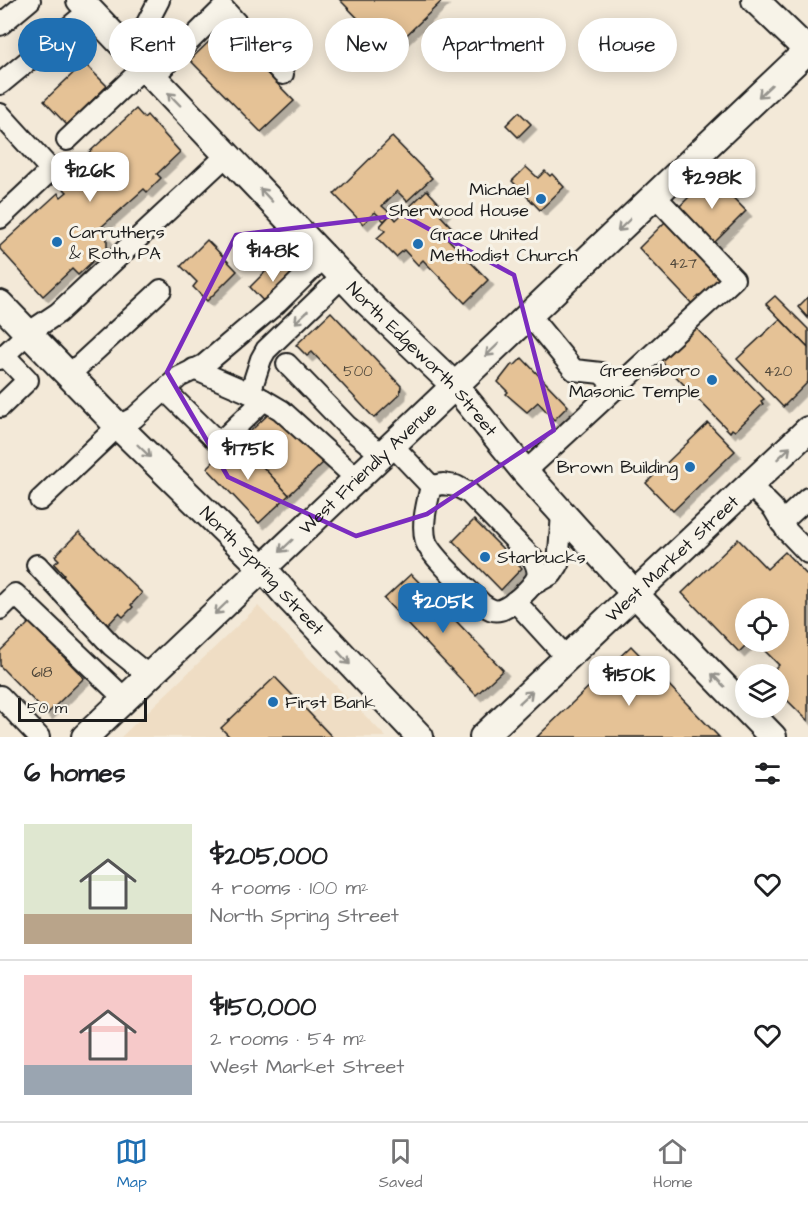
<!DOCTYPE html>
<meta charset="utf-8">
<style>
:root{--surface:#fff;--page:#f2f2f2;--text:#202124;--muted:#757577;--line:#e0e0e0;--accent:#1f6fb2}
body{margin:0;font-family:"Architects Daughter",sans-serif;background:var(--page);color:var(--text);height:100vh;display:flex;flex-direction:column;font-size:22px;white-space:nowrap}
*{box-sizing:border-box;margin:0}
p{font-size:20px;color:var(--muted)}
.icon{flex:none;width:33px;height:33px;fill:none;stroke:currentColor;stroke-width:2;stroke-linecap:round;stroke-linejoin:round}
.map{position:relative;height:737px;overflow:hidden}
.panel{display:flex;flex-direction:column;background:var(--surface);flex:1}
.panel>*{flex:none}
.top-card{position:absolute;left:18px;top:18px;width:772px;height:54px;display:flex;gap:12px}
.fabs{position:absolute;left:735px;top:598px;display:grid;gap:12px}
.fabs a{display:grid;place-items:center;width:54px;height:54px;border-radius:50%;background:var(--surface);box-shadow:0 3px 15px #0003;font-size:30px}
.scale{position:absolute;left:18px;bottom:15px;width:129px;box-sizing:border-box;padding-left:6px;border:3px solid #1c1c1c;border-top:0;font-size:16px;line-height:21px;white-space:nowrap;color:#1c1c1c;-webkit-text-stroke:4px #f7f3e8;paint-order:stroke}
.price{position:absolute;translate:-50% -51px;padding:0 14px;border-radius:12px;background:#fff;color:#222;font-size:20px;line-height:39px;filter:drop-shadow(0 2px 3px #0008)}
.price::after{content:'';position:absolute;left:50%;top:36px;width:18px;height:14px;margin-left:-9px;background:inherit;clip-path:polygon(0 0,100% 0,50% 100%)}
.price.current{background:var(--accent);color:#fff}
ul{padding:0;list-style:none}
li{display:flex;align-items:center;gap:18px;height:150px;padding:0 24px}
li+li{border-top:2px solid var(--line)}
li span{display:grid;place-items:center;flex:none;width:168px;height:120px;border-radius:0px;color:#555}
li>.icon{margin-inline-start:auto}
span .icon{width:72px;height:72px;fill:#fffc;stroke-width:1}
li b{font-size:26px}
h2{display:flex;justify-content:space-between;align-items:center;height:72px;padding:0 24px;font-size:26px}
.chip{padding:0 21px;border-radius:27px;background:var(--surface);box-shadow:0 3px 15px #0003;font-size:21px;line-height:54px}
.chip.current{background:var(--accent);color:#fff}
.dock{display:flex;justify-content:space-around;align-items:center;height:84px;border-top:2px solid var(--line);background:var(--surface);font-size:16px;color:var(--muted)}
.dock a{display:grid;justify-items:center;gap:3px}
.dock .current{color:var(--accent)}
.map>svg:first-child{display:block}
</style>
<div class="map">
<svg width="808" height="737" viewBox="0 0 808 737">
<defs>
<filter id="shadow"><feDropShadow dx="5.5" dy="5.5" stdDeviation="0" flood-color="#0004"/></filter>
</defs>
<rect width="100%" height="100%" fill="#f3e9d8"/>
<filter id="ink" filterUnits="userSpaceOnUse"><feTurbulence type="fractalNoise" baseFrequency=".0167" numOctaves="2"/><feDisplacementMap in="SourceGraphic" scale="12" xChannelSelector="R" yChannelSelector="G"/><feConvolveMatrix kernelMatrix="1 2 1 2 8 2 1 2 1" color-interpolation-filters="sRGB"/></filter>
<g filter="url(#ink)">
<!-- built -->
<path fill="#efddc4" d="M258,606l128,131h-265z"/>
<!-- building -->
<g fill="#e5c296" stroke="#1c1c1c" stroke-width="1.5" filter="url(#shadow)">
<path d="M340,0h103l-53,51z"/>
<path d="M223,28l71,73 -33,31 -71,-72z"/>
<path d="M84,63l23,23 -40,39 -23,-24z"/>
<path d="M136,109l8,9 3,-3 33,37 -23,22 4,4 -14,14 -3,-3 -45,40 8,9v10l-29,27 -6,-6 -29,27 -43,-47v-3l58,-53 3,4 6,-5 -10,-10z"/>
<path d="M519,112l12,12 -13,13 -12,-12z"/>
<path d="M392,137l40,41 -25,23 -10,-10 -15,15 9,8 -7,7 -9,-9 -12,12 -29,-30z"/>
<path d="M526,167l12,11 7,-7 5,5 2,-2 12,13 -24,23 -28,-29z"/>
<path d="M711,175l35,36 -34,34 -35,-36z"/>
<path d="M427,190l18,20 -5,5 14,15 -8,7 42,43 -23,23 -42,-43 -5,5 -14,-15 -8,7 -19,-19 8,-7 -5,-5 11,-12 5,6z"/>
<path d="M669,218l58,60 -31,30 -57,-60z"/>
<path d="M207,240l30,31 -30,30 -14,-14 4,-5 -16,-16z"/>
<path d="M277,260l20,20 -28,27 -19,-20z"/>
<path d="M775,296l33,33v19l-42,-44z"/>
<path d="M808,297v21l-10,-11z"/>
<path d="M331,312l70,74 -1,8 -26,24 -62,-66 -5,4 -11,-11z"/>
<path d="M780,319l28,29v34l-25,25 -46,-48z"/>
<path d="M696,328l68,71 -3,2 2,3 -28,27 -3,-2 -2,3 -69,-71z"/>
<path d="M522,358l46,48 -14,14 -16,-18 -11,10 -21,-18 2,-2 -10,-10 14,-18 2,2z"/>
<path d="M273,410l50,53 -34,32 -50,-53z"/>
<path d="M708,423l27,28 -62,60 -27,-28z"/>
<path d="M237,439l52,56 -30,28 -52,-55z"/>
<path d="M474,520l48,48 -21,22 -48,-49z"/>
<path d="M79,532l63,61 -11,12 2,2 -10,10 -4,-4 -11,12 -47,-46 3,-4 -10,-11 5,-4 -4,-4z"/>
<path d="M738,539l29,30 18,-17 23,24v145l-30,-30v-16h-9l10,-10 -23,-23h22v-33h-32v33h3l-10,10 -57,-59z"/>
<path d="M411,574l92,96 -27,25 -92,-96z"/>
<path d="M30,622l54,56 -37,36 -47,-48v-15z"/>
<path d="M631,646l88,91h-182z"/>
<path d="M275,677l57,60h-102l-9,-9z"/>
</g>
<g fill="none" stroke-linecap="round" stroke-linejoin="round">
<defs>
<g id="minor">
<path d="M0,25l30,-25"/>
<path d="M125,47l20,-20 14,-27"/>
<path d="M153,77l70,-69 60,66"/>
<path d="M0,84l90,-74"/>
<path d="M0,114l51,56 -51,48"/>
<path d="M67,140l77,-73"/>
<path d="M529,315l45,55 27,3 16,15"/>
<path d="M0,359l28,-26 30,-20 169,-158"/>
<path d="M287,364l60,62 35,29"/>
<path d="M194,369l65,28 22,13 76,69"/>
<path d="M69,375l92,-85"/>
<path d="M166,391l53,52 45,-43"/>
<path d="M250,393l11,-34 5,-9 77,-74"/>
<path d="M0,407l28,-27 -24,-25"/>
<path d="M392,445l39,41"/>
<path d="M525,472l209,-193 -79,-83"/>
<path d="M443,484l13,2 13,7 64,66c3,6 6,11 4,18 -4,10 -27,31 -37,33 -7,2 -12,-2 -18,-6 -13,-14 -50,-46 -56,-62 -5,-18 1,-38 5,-56z"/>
<path d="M750,485l23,23 13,22 22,23"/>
<path d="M40,500l78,-74 16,-8 45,-41 25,-12 73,-62 47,-46"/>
<path d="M781,523l27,-25"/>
<path d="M37,565l75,81 37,30"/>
<path d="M532,585l20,-11 6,-9 4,-51"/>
<path d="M515,601l52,57"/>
<path d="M0,609l15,-15 110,105"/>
<path d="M0,696l39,41"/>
</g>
<g id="major">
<path id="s1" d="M80,0l282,297 93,89 70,86 110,122 138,143"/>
<path d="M755,0l53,51"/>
<path id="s2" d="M0,304l118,122 145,142 25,29 132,140"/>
<path id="s3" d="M85,737l723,-687"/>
<path id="s4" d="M483,737l325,-307"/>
</g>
</defs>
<!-- minor casing -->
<use href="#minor" stroke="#1c1c1c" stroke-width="24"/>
<!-- major casing -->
<use href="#major" stroke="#1c1c1c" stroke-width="30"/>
<!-- minor -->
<use href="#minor" stroke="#f7f3e8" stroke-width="20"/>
<!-- major -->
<use href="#major" stroke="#f7f3e8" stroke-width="26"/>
</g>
<!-- one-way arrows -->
<defs><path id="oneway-shaft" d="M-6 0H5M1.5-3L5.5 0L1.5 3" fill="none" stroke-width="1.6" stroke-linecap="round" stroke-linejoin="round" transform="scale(1.5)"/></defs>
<g stroke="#94928c">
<use href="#oneway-shaft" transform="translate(765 91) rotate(137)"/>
<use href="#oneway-shaft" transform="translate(174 99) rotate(-134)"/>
<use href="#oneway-shaft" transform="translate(266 195) rotate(-133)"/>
<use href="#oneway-shaft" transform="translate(624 225) rotate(136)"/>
<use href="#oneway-shaft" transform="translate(301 317) rotate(137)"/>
<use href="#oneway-shaft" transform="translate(492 350) rotate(136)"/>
<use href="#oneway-shaft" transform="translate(144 451) rotate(44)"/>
<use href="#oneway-shaft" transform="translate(784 453) rotate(-43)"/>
<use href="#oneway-shaft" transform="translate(286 546) rotate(136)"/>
<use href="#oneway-shaft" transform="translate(221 608) rotate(136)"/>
<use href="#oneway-shaft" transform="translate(344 658) rotate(47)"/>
<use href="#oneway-shaft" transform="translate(718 680) rotate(-134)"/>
<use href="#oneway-shaft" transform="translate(526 697) rotate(-43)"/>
</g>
</g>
<!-- marked area -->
<path fill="none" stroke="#7b2cbf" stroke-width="4.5" stroke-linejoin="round" d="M403,215l111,60 40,155 -127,84 -71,22 -128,-59 -61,-105 69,-137z"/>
<!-- markers -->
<g fill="#1f6fb2" stroke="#f7f3e8" stroke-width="2">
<circle cx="541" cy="199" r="6"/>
<circle cx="57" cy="242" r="6"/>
<circle cx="418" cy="244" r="6"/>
<circle cx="712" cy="380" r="6"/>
<circle cx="690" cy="467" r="6"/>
<circle cx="485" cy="557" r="6"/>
<circle cx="273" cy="702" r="6"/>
</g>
<g text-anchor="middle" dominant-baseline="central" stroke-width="6" stroke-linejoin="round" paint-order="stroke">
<!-- number labels -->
<g font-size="15" fill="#4e463a">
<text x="683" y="263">427</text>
<text x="358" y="371">500</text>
<text x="778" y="371">420</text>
<text x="42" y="672">618</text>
</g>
<!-- poi labels -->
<g font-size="18" fill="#1c1c1c" stroke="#f7f3e8" text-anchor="start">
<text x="529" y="189" text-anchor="end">Michael<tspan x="529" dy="21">Sherwood House</tspan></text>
<text x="69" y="232">Carruthers<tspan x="69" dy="21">&amp; Roth, PA</tspan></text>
<text x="430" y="234">Grace United<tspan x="430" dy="21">Methodist Church</tspan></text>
<text x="700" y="370" text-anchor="end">Greensboro<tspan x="700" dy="21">Masonic Temple</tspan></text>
<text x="678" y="467" text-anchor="end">Brown Building</text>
<text x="497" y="557">Starbucks</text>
<text x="285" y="702">First Bank</text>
</g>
<!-- street labels -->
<g font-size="18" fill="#1c1c1c" stroke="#f7f3e8">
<text stroke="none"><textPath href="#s1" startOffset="496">North Edgeworth Street</textPath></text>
<text stroke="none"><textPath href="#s3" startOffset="390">West Friendly Avenue</textPath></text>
<text stroke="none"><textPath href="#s4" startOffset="260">West Market Street</textPath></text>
<text stroke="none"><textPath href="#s2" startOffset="374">North Spring Street</textPath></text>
</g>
</g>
</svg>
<div class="fabs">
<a><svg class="icon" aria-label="locate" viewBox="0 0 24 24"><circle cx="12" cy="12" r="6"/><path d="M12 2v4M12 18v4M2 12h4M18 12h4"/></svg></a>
<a><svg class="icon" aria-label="layers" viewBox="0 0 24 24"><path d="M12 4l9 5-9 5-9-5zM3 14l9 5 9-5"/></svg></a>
</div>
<div class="scale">50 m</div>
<b class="price" style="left:90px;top:203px">$126K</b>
<b class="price" style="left:712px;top:210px">$298K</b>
<b class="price" style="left:273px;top:283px">$148K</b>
<b class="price" style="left:248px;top:481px">$175K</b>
<b class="price current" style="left:443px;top:634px">$205K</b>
<b class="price" style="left:629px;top:707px">$150K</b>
<div class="top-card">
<a class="chip current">Buy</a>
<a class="chip">Rent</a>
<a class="chip">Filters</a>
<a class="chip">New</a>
<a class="chip">Apartment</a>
<a class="chip">House</a>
</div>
</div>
<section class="panel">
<h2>6 homes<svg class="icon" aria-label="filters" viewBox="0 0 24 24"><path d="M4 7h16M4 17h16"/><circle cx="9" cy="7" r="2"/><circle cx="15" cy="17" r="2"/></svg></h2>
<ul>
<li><span style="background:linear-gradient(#dfe7d0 75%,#b9a48a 0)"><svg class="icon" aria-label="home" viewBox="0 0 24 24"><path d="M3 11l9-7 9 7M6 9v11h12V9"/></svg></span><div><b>$205,000</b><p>4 rooms · 100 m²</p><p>North Spring Street</p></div><svg class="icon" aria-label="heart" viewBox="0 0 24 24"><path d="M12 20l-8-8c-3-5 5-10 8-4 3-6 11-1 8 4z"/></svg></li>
<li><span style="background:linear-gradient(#f6c9c9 75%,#9aa5b1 0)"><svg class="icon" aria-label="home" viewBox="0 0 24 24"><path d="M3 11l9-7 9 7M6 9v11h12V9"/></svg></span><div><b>$150,000</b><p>2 rooms · 54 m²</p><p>West Market Street</p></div><svg class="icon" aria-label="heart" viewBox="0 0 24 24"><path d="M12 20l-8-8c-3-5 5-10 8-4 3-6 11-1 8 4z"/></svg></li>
</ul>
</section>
<nav class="dock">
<a class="current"><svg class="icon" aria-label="map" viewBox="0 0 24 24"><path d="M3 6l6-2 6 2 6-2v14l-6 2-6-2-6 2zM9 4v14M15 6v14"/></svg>Map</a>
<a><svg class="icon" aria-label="saved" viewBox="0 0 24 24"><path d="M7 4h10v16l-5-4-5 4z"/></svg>Saved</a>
<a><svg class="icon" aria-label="home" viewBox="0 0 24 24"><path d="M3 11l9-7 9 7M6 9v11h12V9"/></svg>Home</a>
</nav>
